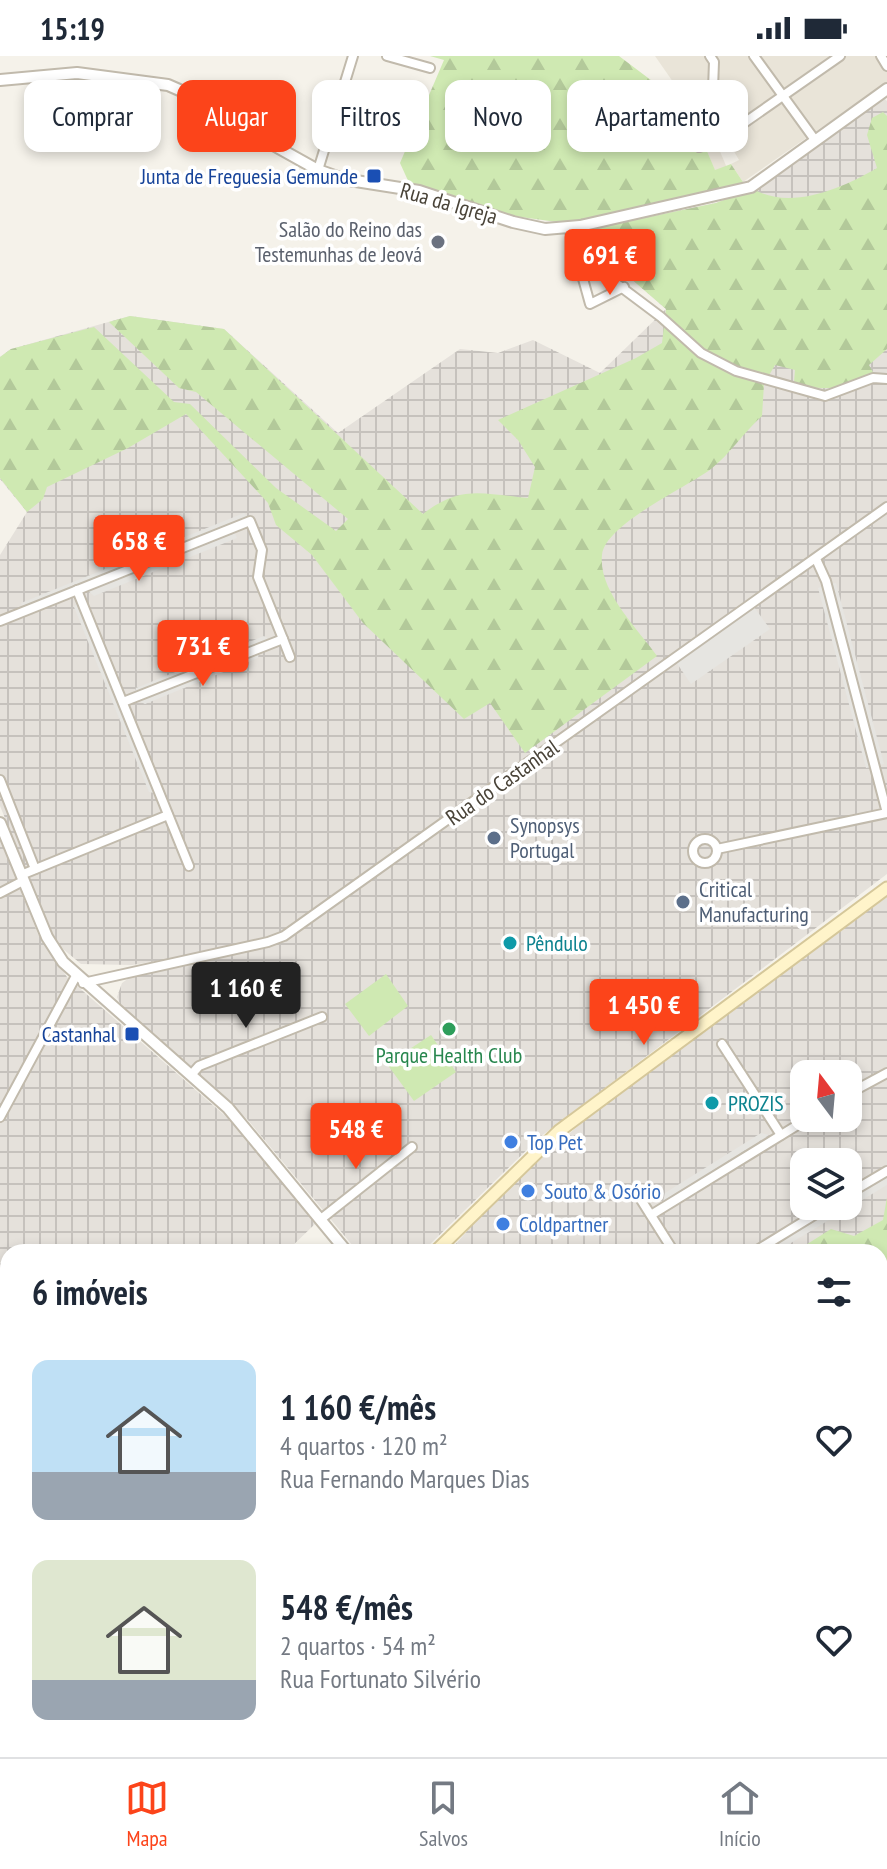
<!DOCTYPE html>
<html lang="pt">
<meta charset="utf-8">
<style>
:root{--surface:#fff;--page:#f2f2f3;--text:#1f2937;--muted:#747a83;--line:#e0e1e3;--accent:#fc441a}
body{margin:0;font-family:"PT Sans Narrow",sans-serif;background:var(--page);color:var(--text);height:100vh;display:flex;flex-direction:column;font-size:30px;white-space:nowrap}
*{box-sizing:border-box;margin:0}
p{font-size:26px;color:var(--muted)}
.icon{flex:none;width:44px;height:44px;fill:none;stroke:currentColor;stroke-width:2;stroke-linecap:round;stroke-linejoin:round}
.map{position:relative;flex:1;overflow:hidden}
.drawer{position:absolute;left:0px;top:1188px;width:888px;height:514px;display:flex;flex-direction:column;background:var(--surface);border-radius:24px 24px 0 0;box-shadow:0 4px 12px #0003}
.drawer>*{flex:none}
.hud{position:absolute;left:24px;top:24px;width:840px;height:72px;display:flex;gap:16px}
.needle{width:52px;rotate:344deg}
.controls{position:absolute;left:790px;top:1004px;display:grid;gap:16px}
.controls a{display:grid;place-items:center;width:72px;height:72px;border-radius:16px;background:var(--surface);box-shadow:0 4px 12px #0003;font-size:40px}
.price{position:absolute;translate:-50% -68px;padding:0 18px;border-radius:8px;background:var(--accent);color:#fff;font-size:26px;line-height:52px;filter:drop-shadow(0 2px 4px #0008)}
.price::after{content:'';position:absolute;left:50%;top:48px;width:24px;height:18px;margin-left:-12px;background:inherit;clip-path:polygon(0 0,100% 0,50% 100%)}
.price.on{background:#222;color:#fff}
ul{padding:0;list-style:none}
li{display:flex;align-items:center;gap:24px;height:200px;padding:0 32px}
li span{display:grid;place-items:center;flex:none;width:224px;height:160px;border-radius:16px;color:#555}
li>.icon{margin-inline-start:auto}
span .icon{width:96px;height:96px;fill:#fffc;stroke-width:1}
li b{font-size:34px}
h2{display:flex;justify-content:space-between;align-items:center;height:96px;padding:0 32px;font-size:34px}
.tag{padding:0 28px;border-radius:16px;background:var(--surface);box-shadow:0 4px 12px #0003;font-size:28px;line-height:72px}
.tag.on{background:var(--accent);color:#fff}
.status{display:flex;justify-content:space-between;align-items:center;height:56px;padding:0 40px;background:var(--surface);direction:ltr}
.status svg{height:22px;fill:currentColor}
.tabs{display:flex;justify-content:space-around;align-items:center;height:112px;border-top:2px solid var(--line);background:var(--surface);font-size:22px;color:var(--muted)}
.tabs a{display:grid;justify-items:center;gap:4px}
.tabs .on{color:var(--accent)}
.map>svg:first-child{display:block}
</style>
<div class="status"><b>15:19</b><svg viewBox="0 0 49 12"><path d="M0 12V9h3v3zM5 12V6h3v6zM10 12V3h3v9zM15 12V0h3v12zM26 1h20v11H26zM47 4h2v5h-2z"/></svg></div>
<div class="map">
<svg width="887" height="1701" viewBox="0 0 887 1701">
<defs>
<pattern id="industrial-grid" width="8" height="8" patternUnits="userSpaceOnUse" patternTransform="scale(2)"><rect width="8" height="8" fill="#e5e1db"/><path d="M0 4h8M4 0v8" fill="none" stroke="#c6c2bd"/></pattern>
<pattern id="grass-tufts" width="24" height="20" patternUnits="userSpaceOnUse" patternTransform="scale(2)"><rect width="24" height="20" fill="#cfe9b2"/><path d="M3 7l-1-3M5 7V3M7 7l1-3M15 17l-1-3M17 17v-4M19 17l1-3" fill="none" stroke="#b3c99a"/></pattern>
<pattern id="forest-firs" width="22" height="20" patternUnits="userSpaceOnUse" patternTransform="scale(2)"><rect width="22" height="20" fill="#cfe9b2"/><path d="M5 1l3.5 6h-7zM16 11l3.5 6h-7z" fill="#b3c99a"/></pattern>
</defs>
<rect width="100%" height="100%" fill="#f5f2ea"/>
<!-- residential -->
<path fill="#e9e4d8" d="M655,0h232v26l-144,100 -12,-18 8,-4 -10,-17 -10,6 8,19 -12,3 -8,-20 38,-25 -29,-40 -29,16z"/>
<!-- industrial -->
<g fill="url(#industrial-grid)" fill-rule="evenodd">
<path d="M884,42l3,3v773l-347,263 -118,115h-64l-111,-133 -126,-113 -4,-9 5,-14 7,-5 126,-33 -123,20 -51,-1 -18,-15 -9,-12 -54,-131v-251l27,-43 -27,-33v-122l11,-8 119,-33 94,13 114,104 122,-84 38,4 35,-13 67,33 66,-64 -89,-77 139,-29 45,-17z"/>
<path d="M0,783l38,95 29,43 172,151 76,96 -29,28h-278v302l-8,5z"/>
<path d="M887,841v746l-7,-4v-387h-431l43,-50 104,-92zM804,1018h44v44h-44zM804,1106h44v44h-44z"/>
</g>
<!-- education -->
<path fill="#eee8d4" d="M706,32l27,38 -17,11 -28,7 -22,-26z"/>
<!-- grass -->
<g fill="url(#grass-tufts)">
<path d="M8,1622v53l-5,8 -3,-2v-54z"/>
<path d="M518,1694h100l2,7h-109z"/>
</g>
<!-- forest -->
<g fill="url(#forest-firs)">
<path d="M430,0h189l49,37 -16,20 30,39 25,-1 8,19 16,-6 12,18 -2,5 -177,36 -57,-8 -97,-30 -10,-22 44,-103z"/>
<path d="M883,56l4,4v233l-18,16 5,9c-31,13 -49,20 -80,8l1,-12 -20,-5 -11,19 -2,32c-18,16 -32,38 -51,53 -25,19 -106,55 -109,86 -4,36 36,74 55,101l-132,97 -35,-50 -26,16 -101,-96 -51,-68 -36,-30 -8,-22 -82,-89 -58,34 -81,39 -4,12 -16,13 -27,-34v-121l11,-8 83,-22 80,75 16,2 86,84 60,43 12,-12 -152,-127 -17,-4 -70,-66 21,-6 94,13 199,185c38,-30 60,-20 105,-16l7,-31 -17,-27 -20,-20 138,-62 26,-15 4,-34 -89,-77 139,-29 37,-14c38,22 90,-1 124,-21l-10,-33 5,-17z"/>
<path d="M887,1141v177l-7,-11v-111h-77l-2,-4 30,-19 23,7 29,-16z"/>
<path d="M618,1694h117l-3,7h-112z"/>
</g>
<!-- park -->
<g fill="#cfe9b2">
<path d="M386,918l22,32 -39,30 -24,-32z"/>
<path d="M431,979l25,37 -42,29 -27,-37z"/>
</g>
<!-- parking -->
<g fill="#e6e5e1">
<path d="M244,457l5,5 -226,90 -2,-5z"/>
<path d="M235,477l2,5 -143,58 -6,-5z"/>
<path d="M836,527l48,181 -5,1 -49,-181z"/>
<path d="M824,530l48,181 -6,1 -48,-180z"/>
<path d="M77,547l77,190 -5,-1 -75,-185z"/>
<path d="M754,551l16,22 -79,55 -15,-22z"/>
<path d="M264,580l6,4 -136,54 2,-6z"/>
<path d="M259,596l-1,6 -113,46 -8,-4z"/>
<path d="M761,1077l8,2 -106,67 2,-9z"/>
<path d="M887,1121v8l-111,67h-12l76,-46h8v-5z"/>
</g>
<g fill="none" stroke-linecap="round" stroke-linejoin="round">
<defs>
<g id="minor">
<path d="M387,0l43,12"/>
<path d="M710,0l4,6 -1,27 27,36"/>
<path d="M754,0l61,84"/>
<path d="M881,0l6,10"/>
<path d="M699,91l22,-8 119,-83"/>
<path d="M318,114l35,-114"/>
<path d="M569,172l21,76 34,-17"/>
<path d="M577,198l84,63 40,36 35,18 89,25 48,-18 14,1"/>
<path d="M77,534l112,276"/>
<path d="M0,565l250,-100 12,29 -4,27 25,62"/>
<path d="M123,646l160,-63 7,18"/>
<path d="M0,724l35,89"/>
<circle cx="705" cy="795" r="12"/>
<path d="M717,793l170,-36 -61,-232 -10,-22"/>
<path d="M21,819l147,-60"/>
<path d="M0,837l23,-12"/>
<path d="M83,927l185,-41 16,-6 603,-429"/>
<path d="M722,988l59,91"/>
<path d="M191,1019l8,-9 123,-49"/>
<path d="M848,1038l39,-21"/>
<path d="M0,1061l76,-141"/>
<path d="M848,1138l39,-23"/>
<path d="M638,1139l36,57"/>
<path d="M651,1159l158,-97"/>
<path d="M321,1163l91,-72"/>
<path d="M754,1196l75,-46"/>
<path d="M0,1238l8,11"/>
<path d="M0,1381l8,11"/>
<path d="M0,1430l8,-6"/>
<path d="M880,1442l7,-6"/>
<path d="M880,1551l7,-4"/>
<path d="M0,1688l8,3"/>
<path d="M15,1694l18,7"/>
<path d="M381,1694l2,7"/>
<path d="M133,1701l3,-7"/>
</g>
<g id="tertiary">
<path d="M0,24l77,-7 91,12 57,25 50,36 43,24 25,9 76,12 94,31 32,7 35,-3 171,-39 136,-98"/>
<path d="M0,767l47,114 16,25 165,146 119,144"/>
<path d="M886,1701l1,-1"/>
</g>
<g id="secondary">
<path d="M435,1196l124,-121 328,-243"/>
<path d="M880,1423l7,-5"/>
<path d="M0,1510l8,-6"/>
<path d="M880,1581l7,4"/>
</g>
</defs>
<!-- minor casing -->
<use href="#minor" stroke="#c1baac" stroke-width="12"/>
<!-- tertiary casing -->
<use href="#tertiary" stroke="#c1baac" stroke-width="14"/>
<!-- secondary casing -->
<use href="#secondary" stroke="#d5c79a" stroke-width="15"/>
<!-- minor -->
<use href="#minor" stroke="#fff" stroke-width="8"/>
<!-- tertiary -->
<use href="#tertiary" stroke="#fff" stroke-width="10"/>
<!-- secondary -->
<use href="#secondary" stroke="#fff4ca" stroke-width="11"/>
</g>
<!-- markers -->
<g fill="#1a4fb4" stroke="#fff" stroke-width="3">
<rect x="366" y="112" width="16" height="16" rx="4"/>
<rect x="124" y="970" width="16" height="16" rx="4"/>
</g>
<circle fill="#6b7280" stroke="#fff" stroke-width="3" cx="438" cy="186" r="8"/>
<g fill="#5c6f8a" stroke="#fff" stroke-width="3">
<circle cx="494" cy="782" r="8"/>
<circle cx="683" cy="846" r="8"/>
</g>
<g fill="#0f9aa8" stroke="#fff" stroke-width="3">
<circle cx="510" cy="887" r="8"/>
<circle cx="712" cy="1047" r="8"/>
</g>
<circle fill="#2e9e5b" stroke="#fff" stroke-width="3" cx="449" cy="973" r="8"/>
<g fill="#3f7fe0" stroke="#fff" stroke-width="3">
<circle cx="511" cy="1086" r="8"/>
<circle cx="528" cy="1135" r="8"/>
<circle cx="503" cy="1168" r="8"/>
</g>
<g text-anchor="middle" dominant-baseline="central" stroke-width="7" stroke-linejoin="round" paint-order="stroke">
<!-- transit labels -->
<g font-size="22" fill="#164399" stroke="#fff" text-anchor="end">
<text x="358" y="120">Junta de Freguesia Gemunde</text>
<text x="116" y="978">Castanhal</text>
</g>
<!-- street labels -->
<g font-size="22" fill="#494338" stroke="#fff">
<text transform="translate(449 147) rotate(16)">Rua da Igreja</text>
<text transform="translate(502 726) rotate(-35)">Rua do Castanhal</text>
</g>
<!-- worship labels -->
<g font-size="22" fill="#5b616d" stroke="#fff" text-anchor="end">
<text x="422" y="173">Salão do Reino das<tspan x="422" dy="25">Testemunhas de Jeová</tspan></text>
</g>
<!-- service labels -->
<g font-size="22" fill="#4e5e75" stroke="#fff" text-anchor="start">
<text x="510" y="769">Synopsys<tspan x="510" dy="25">Portugal</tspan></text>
<text x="699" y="833">Critical<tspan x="699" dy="25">Manufacturing</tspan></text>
</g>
<!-- culture labels -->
<g font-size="22" fill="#0d838f" stroke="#fff" text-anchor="start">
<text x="526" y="887">Pêndulo</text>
<text x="728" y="1047">PROZIS</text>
</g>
<!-- leisure labels -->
<g font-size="22" fill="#27864d" stroke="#fff">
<text x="449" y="999">Parque Health Club</text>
</g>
<!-- shop labels -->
<g font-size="22" fill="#366cbe" stroke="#fff" text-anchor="start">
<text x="527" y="1086">Top Pet</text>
<text x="544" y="1135">Souto &amp; Osório</text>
<text x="519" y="1168">Coldpartner</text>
</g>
</g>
</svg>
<div class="controls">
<a><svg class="needle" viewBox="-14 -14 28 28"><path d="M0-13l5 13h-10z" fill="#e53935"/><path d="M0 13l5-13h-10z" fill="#747a83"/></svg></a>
<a><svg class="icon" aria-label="layers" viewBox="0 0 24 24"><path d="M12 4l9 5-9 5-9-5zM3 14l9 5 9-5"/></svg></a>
</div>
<b class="price" style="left:610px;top:241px">691 €</b>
<b class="price" style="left:139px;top:527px">658 €</b>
<b class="price" style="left:203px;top:632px">731 €</b>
<b class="price on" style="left:246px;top:974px">1 160 €</b>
<b class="price" style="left:644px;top:991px">1 450 €</b>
<b class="price" style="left:356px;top:1115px">548 €</b>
<div class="hud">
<a class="tag">Comprar</a>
<a class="tag on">Alugar</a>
<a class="tag">Filtros</a>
<a class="tag">Novo</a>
<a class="tag">Apartamento</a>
</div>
<section class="drawer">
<h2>6 imóveis<svg class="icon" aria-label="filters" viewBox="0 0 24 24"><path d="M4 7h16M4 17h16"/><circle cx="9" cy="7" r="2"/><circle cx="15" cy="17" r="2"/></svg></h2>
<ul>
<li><span style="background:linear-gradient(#bfe0f5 70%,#9aa5b1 0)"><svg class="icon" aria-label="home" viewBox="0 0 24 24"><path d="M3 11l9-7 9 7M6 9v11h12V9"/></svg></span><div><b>1 160 €/mês</b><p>4 quartos · 120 m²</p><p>Rua Fernando Marques Dias</p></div><svg class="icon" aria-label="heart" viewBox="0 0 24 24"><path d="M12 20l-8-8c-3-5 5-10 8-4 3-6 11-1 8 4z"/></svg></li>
<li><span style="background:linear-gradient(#dfe7d0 75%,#9aa5b1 0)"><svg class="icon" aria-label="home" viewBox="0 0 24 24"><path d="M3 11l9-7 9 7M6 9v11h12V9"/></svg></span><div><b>548 €/mês</b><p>2 quartos · 54 m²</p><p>Rua Fortunato Silvério</p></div><svg class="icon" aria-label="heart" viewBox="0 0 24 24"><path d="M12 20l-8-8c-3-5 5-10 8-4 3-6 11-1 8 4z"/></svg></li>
</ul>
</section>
</div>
<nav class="tabs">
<a class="on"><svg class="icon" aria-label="map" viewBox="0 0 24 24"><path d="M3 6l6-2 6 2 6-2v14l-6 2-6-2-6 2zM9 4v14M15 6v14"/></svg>Mapa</a>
<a><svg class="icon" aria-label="saved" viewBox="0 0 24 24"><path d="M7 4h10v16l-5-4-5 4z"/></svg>Salvos</a>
<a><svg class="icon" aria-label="home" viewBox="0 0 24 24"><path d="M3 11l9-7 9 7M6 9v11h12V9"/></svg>Início</a>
</nav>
